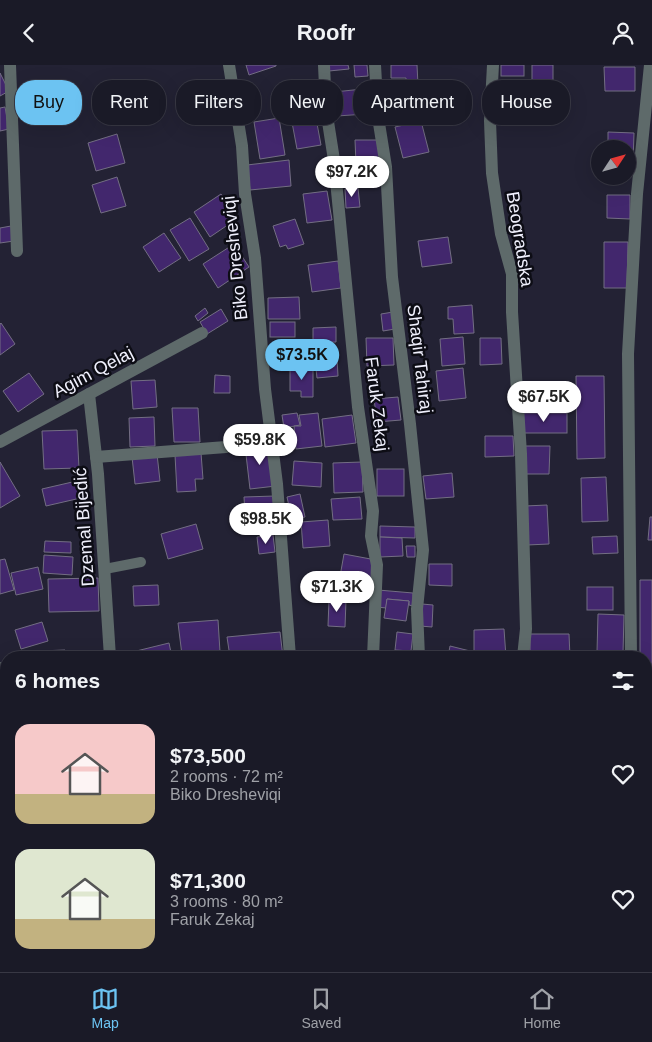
<!DOCTYPE html>
<meta charset="utf-8">
<style>
:root{--surface:#1a1a27;--page:#272733;--text:#f1f3f6;--muted:#9fa1a7;--line:#383844;--accent:#6cc3f2}
body{margin:0;font-family:Arial,sans-serif;background:var(--page);color:var(--text);height:100vh;display:flex;flex-direction:column;font-size:19px;white-space:nowrap}
*{box-sizing:border-box;margin:0}
p{font-size:16px;color:var(--muted)}
.icon{flex:none;width:28px;height:28px;fill:none;stroke:currentColor;stroke-width:2;stroke-linecap:round;stroke-linejoin:round}
.map{position:relative;flex:1;overflow:hidden}
.drawer{position:absolute;left:0px;top:586px;width:652px;height:321px;display:flex;flex-direction:column;background:var(--surface);border-radius:20px 20px 0 0;box-shadow:0 5px 20px #0002,0 0 0 1px var(--line)}
.drawer>*{flex:none}
.guide{position:absolute;left:15px;top:15px;width:622px;height:45px;display:flex;gap:10px}
.needle{width:32px;rotate:54deg}
.buttons{position:absolute;left:591px;top:75px;display:grid;gap:10px}
.buttons a{display:grid;place-items:center;width:45px;height:45px;border-radius:50%;background:var(--surface);box-shadow:0 5px 20px #0002,0 0 0 1px var(--line);font-size:25px}
.price{position:absolute;translate:-50% -42px;padding:0 11px;border-radius:18px;background:#fff;color:#222;font-size:16px;line-height:32px;filter:drop-shadow(0 1px 2px #0008)}
.price::after{content:'';position:absolute;left:50%;top:30px;width:15px;height:11px;margin-left:-8px;background:inherit;clip-path:polygon(0 0,100% 0,50% 100%)}
.price.current{background:var(--accent);color:#111}
ul{padding:0;list-style:none}
li{display:flex;align-items:center;gap:15px;height:125px;padding:0 15px}
li span{display:grid;place-items:center;flex:none;width:140px;height:100px;border-radius:15px;color:#555}
li>.icon{margin-inline-start:auto}
span .icon{width:60px;height:60px;fill:#fffc;stroke-width:1}
li b{font-size:21px}
h2{display:flex;justify-content:space-between;align-items:center;height:60px;padding:0 15px;font-size:21px}
.pill{padding:0 18px;border-radius:20px;background:var(--surface);box-shadow:0 5px 20px #0002,0 0 0 1px var(--line);font-size:18px;line-height:45px}
.pill.current{background:var(--accent);color:#111}
header{display:flex;justify-content:space-between;align-items:center;height:65px;padding:0 15px;background:var(--surface);font-size:22px;font-weight:700}
.menu{display:flex;justify-content:space-around;align-items:center;height:70px;border-top:1px solid var(--line);background:var(--surface);font-size:14px;color:var(--muted)}
.menu a{display:grid;justify-items:center;gap:2px}
.menu .current{color:var(--accent)}
.map>svg:first-child{display:block}
</style>
<header><svg class="icon" aria-label="back" viewBox="0 0 24 24"><path d="M15 5l-7 7 7 7"/></svg>Roofr<svg class="icon" aria-label="person" viewBox="0 0 24 24"><circle cx="12" cy="8" r="4"/><path d="M4 21q1-7 8-7t8 7"/></svg></header>
<div class="map">
<svg width="652" height="907" viewBox="0 0 652 907">
<rect width="100%" height="100%" fill="#232234"/>
<!-- building -->
<g fill="#42276d" stroke="#736e83">
<path d="M246,0h30v1l-27,9z"/>
<path d="M329,0h19l1,4 -20,2z"/>
<path d="M354,0h13l1,11 -13,1z"/>
<path d="M391,0h26l1,20h-12v-7h-15z"/>
<rect x="501" y="0" width="23" height="11"/>
<rect x="532" y="0" width="21" height="25"/>
<path d="M604,2h31v24h-30z"/>
<path d="M0,8l9,18 -9,5z"/>
<path d="M363,24l3,25 -29,2 -3,-24z"/>
<path d="M5,42l4,22 -9,2v-23z"/>
<path d="M315,48l6,32 -24,4 -6,-32z"/>
<path d="M279,53l6,37 -25,4 -6,-37z"/>
<path d="M421,56l8,31 -26,6 -8,-31z"/>
<path d="M608,67l26,1 -1,30h-5v-14h-20z"/>
<path d="M117,69l8,29 -29,8 -8,-28z"/>
<path d="M355,75h25l1,23 -25,1z"/>
<path d="M289,95l2,26 -41,4 -3,-25z"/>
<path d="M117,112l9,29 -25,7 -9,-28z"/>
<path d="M358,123l2,19 -14,1 -1,-19z"/>
<path d="M327,126l5,29 -25,3 -4,-29z"/>
<path d="M221,129l17,24 -28,19 -16,-25z"/>
<path d="M607,130h23v24l-23,-1z"/>
<path d="M190,153l19,31 -20,12 -19,-31z"/>
<path d="M295,154l9,25 -16,5 -2,-4 -6,2 -7,-21z"/>
<path d="M11,161l3,15 -14,2v-15z"/>
<path d="M164,168l17,25 -22,14 -16,-25z"/>
<path d="M448,172l4,26 -30,4 -4,-26z"/>
<path d="M604,177h24l-1,46h-23z"/>
<path d="M234,179l15,23 -31,21 -15,-24z"/>
<path d="M338,196l3,27 -29,4 -4,-27z"/>
<path d="M299,232l1,22h-32v-21z"/>
<path d="M472,240l2,28 -20,1 -1,-15h-5v-12z"/>
<path d="M205,243l3,5 -10,8 -3,-5z"/>
<path d="M221,244l7,12 -21,13 -7,-12z"/>
<path d="M393,247l2,17 -12,2 -2,-17z"/>
<rect x="270" y="257" width="25" height="15"/>
<path d="M1,258l14,21 -15,11v-31z"/>
<path d="M336,262v15l-23,1v-15z"/>
<path d="M463,272l2,27 -23,2 -2,-27z"/>
<path d="M366,273h27l1,27 -27,1z"/>
<path d="M480,273h21l1,26 -22,1z"/>
<path d="M307,276l1,23 -32,1 -1,-23z"/>
<path d="M337,293l1,18 -21,2 -2,-19z"/>
<path d="M290,303l23,1v28h-12v-6h-11z"/>
<path d="M463,303l3,30 -27,3 -3,-30z"/>
<path d="M29,308l15,21 -26,18 -15,-21z"/>
<path d="M215,310l15,1v17h-16z"/>
<path d="M576,311h28l1,82 -28,1z"/>
<path d="M155,315l2,27 -24,2 -2,-28z"/>
<path d="M398,332l3,23 -24,2 -3,-23z"/>
<path d="M172,343h26l2,34h-26z"/>
<path d="M297,348l3,12 -16,3 -2,-13z"/>
<path d="M318,348l4,33 -26,3 -2,-23h7l-2,-11z"/>
<rect x="521" y="348" width="46" height="20"/>
<path d="M352,350l4,28 -31,4 -3,-28z"/>
<path d="M154,352l1,29 -25,1 -1,-29z"/>
<path d="M77,365l2,38 -35,1 -2,-38z"/>
<path d="M485,371h28l1,20 -29,1z"/>
<path d="M271,379l5,42 -26,3 -5,-43z"/>
<path d="M524,381h26l-1,28h-25z"/>
<path d="M201,388l2,26h-8l1,12 -19,1 -2,-37z"/>
<path d="M157,389l3,27 -25,3 -3,-27z"/>
<path d="M294,396l28,2 -1,24 -29,-2z"/>
<path d="M0,397l20,34 -20,12z"/>
<path d="M362,397l1,30 -29,1 -1,-30z"/>
<rect x="377" y="404" width="27" height="27"/>
<path d="M452,408l2,24 -28,2 -3,-23z"/>
<path d="M606,412l2,44 -26,1 -1,-44z"/>
<path d="M81,415l4,17 -39,9 -4,-17z"/>
<path d="M300,429l5,23 -13,3 -5,-23z"/>
<path d="M275,431l1,25 -22,2v-9h-9l-1,-17z"/>
<path d="M360,432l2,22 -29,1 -2,-21z"/>
<path d="M547,440l2,39 -22,1 -2,-39z"/>
<path d="M650,452h2v23h-4z"/>
<path d="M328,455l2,26 -27,2 -2,-26z"/>
<path d="M196,459l7,25 -35,10 -7,-25z"/>
<path d="M380,461l35,1v11l-35,-1z"/>
<path d="M273,470l2,17 -16,2 -2,-17z"/>
<path d="M617,471l1,17 -25,1 -1,-17z"/>
<path d="M380,472l22,1 1,18 -23,1z"/>
<path d="M45,476l26,1v11l-27,-1z"/>
<path d="M406,481h9v11h-8z"/>
<path d="M344,489l32,6 -5,28 -32,-6z"/>
<path d="M44,490l29,2 -1,18 -29,-2z"/>
<path d="M5,494l9,31 -14,4v-34z"/>
<path d="M429,499h23v22l-23,-1z"/>
<path d="M38,502l5,22 -27,6 -5,-22z"/>
<path d="M98,513l1,33 -50,1 -1,-33z"/>
<path d="M640,515h12v86h-6v-9h-6z"/>
<path d="M158,520l1,20 -25,1 -1,-20z"/>
<rect x="587" y="522" width="26" height="23"/>
<path d="M378,525l35,3v13l-4,-1v-4l-22,-2 -1,9 -9,-1z"/>
<path d="M387,534l22,2 -3,20 -22,-3z"/>
<path d="M329,535h17l-1,27 -17,-1z"/>
<path d="M422,539l11,1 -1,22 -12,-1z"/>
<path d="M598,549l26,1 -1,38 -26,-1z"/>
<path d="M218,555l2,32 -38,3 -4,-32z"/>
<path d="M42,557l6,19 -27,8 -6,-19z"/>
<path d="M504,564l2,28h-32v-27z"/>
<path d="M280,567l3,25h-53l-3,-20z"/>
<path d="M397,567l16,2 -2,17 -16,-1z"/>
<path d="M530,569h39l1,23h-40z"/>
<path d="M169,578l3,14h-51l-1,-2z"/>
<path d="M450,581l20,5 -1,6h-21z"/>
<path d="M65,585l1,7h-25l-1,-6z"/>
<path d="M107,589v3h-32v-1z"/>
<path d="M2,727l4,11v19l-6,2v-31z"/>
<path d="M6,793v24l-6,-21z"/>
<path d="M0,879h6v22h29l1,6h-34z"/>
<path d="M297,901h29l1,6h-28z"/>
<path d="M372,901h35l-3,6h-35z"/>
</g>
<g fill="none" stroke-linecap="round" stroke-linejoin="round">
<!-- lane -->
<g stroke="#5e6a6a" stroke-width="10">
<path d="M105,504l36,-7"/>
<path d="M441,901l2,6"/>
<path d="M416,907l2,-6"/>
</g>
<!-- street -->
<g stroke="#5e6a6a" stroke-width="12">
<path d="M10,0l7,186"/>
<path d="M229,0l13,81 3,48 10,64 10,131 12,95 13,173"/>
<path d="M324,0l2,44 8,51 24,247 15,104 -2,25 6,29 -4,92"/>
<path d="M375,0l3,52 8,50 6,110 18,147 13,126 -6,59 2,48"/>
<path d="M493,0l-3,56 2,52 9,61 11,40v38l9,142 5,175 -3,28"/>
<path d="M89,329l9,80 12,183"/>
<path d="M0,377l202,-109"/>
<path d="M96,392l130,-10"/>
<path d="M631,592l-3,-303 9,-160 13,-129"/>
<path d="M0,603l6,18"/>
<path d="M124,907v-6"/>
<path d="M203,907v-6"/>
</g>
<!-- secondary -->
<g stroke="#7e9292" stroke-width="12">
<path d="M646,650l6,1"/>
<path d="M646,674l6,1"/>
<path d="M0,685h6"/>
<path d="M0,706l6,-1"/>
</g>
</g>
<g text-anchor="middle" dominant-baseline="central" stroke-width="5" stroke-linejoin="round" paint-order="stroke">
<!-- street labels -->
<g font-size="18" fill="#f0f0fd" stroke="#0d0d15">
<text transform="translate(520 174) rotate(81)">Beogradska</text>
<text transform="translate(235 193) rotate(-96)">Biko Dresheviqi</text>
<text transform="translate(420 294) rotate(83)">Shaqir Tahiraj</text>
<text transform="translate(93 307) rotate(-28)">Agim Qelaj</text>
<text transform="translate(377 339) rotate(83)">Faruk Zekaj</text>
<text transform="translate(84 462) rotate(-94)">Dzemal Bijedić</text>
</g>
</g>
</svg>
<div class="buttons">
<a><svg class="needle" viewBox="-14 -14 28 28"><path d="M0-13l5 13h-10z" fill="#e53935"/><path d="M0 13l5-13h-10z" fill="#9fa1a7"/></svg></a>
</div>
<b class="price" style="left:352px;top:133px">$97.2K</b>
<b class="price current" style="left:302px;top:316px">$73.5K</b>
<b class="price" style="left:544px;top:358px">$67.5K</b>
<b class="price" style="left:260px;top:401px">$59.8K</b>
<b class="price" style="left:266px;top:480px">$98.5K</b>
<b class="price" style="left:337px;top:548px">$71.3K</b>
<div class="guide">
<a class="pill current">Buy</a>
<a class="pill">Rent</a>
<a class="pill">Filters</a>
<a class="pill">New</a>
<a class="pill">Apartment</a>
<a class="pill">House</a>
</div>
<section class="drawer">
<h2>6 homes<svg class="icon" aria-label="filters" viewBox="0 0 24 24"><path d="M4 7h16M4 17h16"/><circle cx="9" cy="7" r="2"/><circle cx="15" cy="17" r="2"/></svg></h2>
<ul>
<li><span style="background:linear-gradient(#f6c9c9 70%,#c2b280 0)"><svg class="icon" aria-label="home" viewBox="0 0 24 24"><path d="M3 11l9-7 9 7M6 9v11h12V9"/></svg></span><div><b>$73,500</b><p>2 rooms · 72 m²</p><p>Biko Dresheviqi</p></div><svg class="icon" aria-label="heart" viewBox="0 0 24 24"><path d="M12 20l-8-8c-3-5 5-10 8-4 3-6 11-1 8 4z"/></svg></li>
<li><span style="background:linear-gradient(#dfe7d0 70%,#c2b280 0)"><svg class="icon" aria-label="home" viewBox="0 0 24 24"><path d="M3 11l9-7 9 7M6 9v11h12V9"/></svg></span><div><b>$71,300</b><p>3 rooms · 80 m²</p><p>Faruk Zekaj</p></div><svg class="icon" aria-label="heart" viewBox="0 0 24 24"><path d="M12 20l-8-8c-3-5 5-10 8-4 3-6 11-1 8 4z"/></svg></li>
</ul>
</section>
</div>
<nav class="menu">
<a class="current"><svg class="icon" aria-label="map" viewBox="0 0 24 24"><path d="M3 6l6-2 6 2 6-2v14l-6 2-6-2-6 2zM9 4v14M15 6v14"/></svg>Map</a>
<a><svg class="icon" aria-label="saved" viewBox="0 0 24 24"><path d="M7 4h10v16l-5-4-5 4z"/></svg>Saved</a>
<a><svg class="icon" aria-label="home" viewBox="0 0 24 24"><path d="M3 11l9-7 9 7M6 9v11h12V9"/></svg>Home</a>
</nav>
